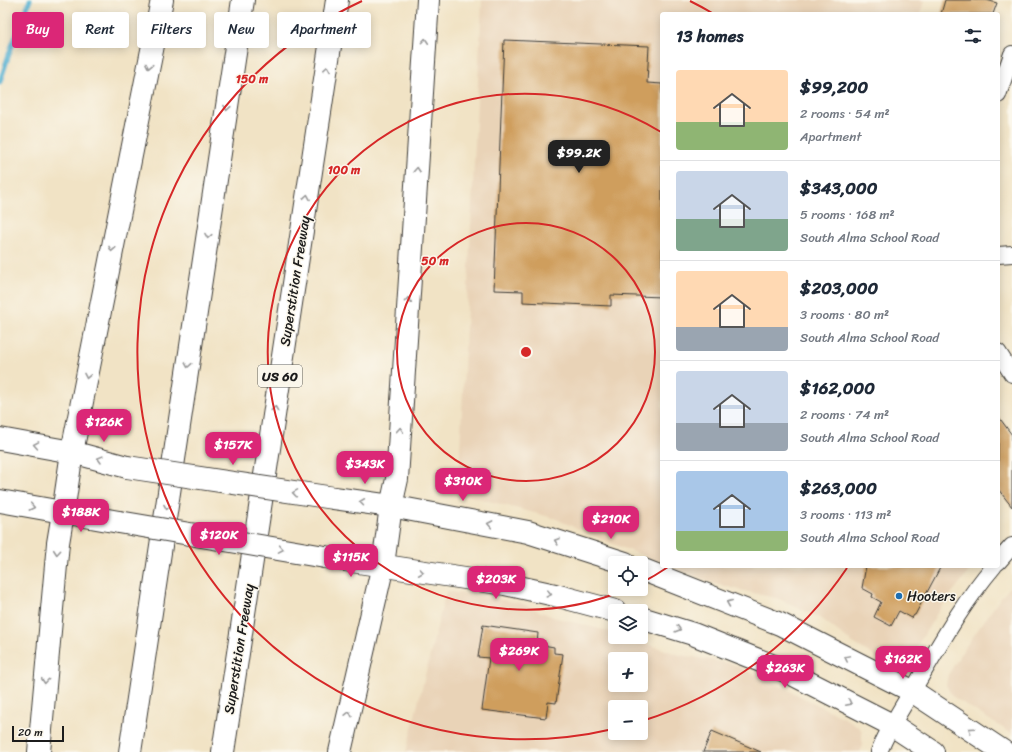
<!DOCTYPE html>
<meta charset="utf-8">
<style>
:root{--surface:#fff;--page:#f6f6f7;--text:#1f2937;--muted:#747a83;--line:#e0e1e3;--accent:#db2777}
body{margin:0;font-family:Sriracha,sans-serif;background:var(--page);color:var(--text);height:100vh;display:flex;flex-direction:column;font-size:15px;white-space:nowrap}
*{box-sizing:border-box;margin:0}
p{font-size:13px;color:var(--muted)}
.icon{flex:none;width:22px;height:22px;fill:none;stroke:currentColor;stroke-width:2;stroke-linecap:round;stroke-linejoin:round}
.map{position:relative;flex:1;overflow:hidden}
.details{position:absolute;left:660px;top:12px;width:340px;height:556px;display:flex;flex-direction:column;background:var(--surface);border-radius:4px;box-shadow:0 2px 10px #0003}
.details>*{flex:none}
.top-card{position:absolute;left:12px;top:12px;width:380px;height:36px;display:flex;gap:8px}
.controls{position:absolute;left:608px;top:556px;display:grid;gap:8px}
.controls a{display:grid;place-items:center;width:40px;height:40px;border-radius:4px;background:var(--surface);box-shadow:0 2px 10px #0003;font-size:20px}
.scale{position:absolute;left:12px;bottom:10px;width:52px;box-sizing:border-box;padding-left:4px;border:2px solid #1c1c1c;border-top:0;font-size:11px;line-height:14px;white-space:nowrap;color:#1c1c1c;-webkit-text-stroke:3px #fbf7ec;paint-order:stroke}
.price{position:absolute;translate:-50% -34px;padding:0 9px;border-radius:8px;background:var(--accent);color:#fff;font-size:13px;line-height:26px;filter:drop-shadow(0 1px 2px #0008)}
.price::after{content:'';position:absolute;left:50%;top:24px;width:12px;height:9px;margin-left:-6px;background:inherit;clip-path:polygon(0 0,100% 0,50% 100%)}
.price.active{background:#222;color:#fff}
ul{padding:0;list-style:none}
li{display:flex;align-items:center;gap:12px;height:100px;padding:0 16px}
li+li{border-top:1px solid var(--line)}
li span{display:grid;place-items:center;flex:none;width:112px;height:80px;border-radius:4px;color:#555}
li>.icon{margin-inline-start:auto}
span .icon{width:48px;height:48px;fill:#fffc;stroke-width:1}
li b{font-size:17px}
h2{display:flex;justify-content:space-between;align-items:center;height:48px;padding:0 16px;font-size:17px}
.pill{padding:0 14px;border-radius:4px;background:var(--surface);box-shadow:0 2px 10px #0003;font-size:14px;line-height:36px}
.pill.active{background:var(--accent);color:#fff}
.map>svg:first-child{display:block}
</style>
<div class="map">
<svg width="1012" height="752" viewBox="0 0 1012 752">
<rect width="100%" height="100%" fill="#fbf7ec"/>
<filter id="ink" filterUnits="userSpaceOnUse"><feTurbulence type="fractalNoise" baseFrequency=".025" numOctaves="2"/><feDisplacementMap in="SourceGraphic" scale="8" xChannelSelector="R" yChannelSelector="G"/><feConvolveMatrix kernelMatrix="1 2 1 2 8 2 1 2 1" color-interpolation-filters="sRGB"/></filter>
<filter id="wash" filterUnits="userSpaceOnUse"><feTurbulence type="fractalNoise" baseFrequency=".012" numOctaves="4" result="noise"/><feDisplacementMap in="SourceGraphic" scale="16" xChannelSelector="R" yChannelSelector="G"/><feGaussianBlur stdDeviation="0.9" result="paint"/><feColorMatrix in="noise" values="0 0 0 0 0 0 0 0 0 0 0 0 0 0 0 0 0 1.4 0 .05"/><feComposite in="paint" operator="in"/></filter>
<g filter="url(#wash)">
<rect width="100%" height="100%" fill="#f1e3c5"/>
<!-- built -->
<g fill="#e9d3b7" fill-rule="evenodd">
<path d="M482,0h443l-5,14h-258v549l-54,-21 -54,-24 -96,-25z"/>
<path d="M669,566h304l-32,41 -27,44 -9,9 -4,2 -10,2 -8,-3 -30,-18 -31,-24 -43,-20 -64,-15z"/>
<path d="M1012,585v149l-60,-38 -6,-11 2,-10 16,-26 36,-50z"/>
<path d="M446,591l74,12 33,14 62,16v4h12l53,18 50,8 38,17 82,41 10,7 2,4v15l-2,5h-454zM615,659h26v26h-26zM615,707h26v26h-26z"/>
</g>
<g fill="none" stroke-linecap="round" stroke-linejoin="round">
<!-- stream -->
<path stroke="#53b0d1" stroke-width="5" d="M0,82l10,-31 20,-51"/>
</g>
<g id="blocks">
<!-- building -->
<g fill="#cf9e5d">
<path d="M945,0h41l11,3 -4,11h-52z"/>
<path d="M504,40l145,6 -2,37 15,1v213l-51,-2v11l-88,-4v-11l-29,-1z"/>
<path d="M998,416l14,19v72l-14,-18z"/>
<path d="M866,566h75l-26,49h-1l-2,3 -13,-7 -8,15 -17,-9 7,-15 -9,-5 1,-3 -11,-6z"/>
<path d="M483,625l55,8 -1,11 17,3v6l9,1 -7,49 -8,-1 -2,16 -64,-8 7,-52 -11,-1z"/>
<path d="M712,731l49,21h-58z"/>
</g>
</g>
</g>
<g filter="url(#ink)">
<use href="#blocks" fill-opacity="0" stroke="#3c3a35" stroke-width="1"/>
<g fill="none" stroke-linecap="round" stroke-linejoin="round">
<defs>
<g id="street">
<path d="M998,95l14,-41"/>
<path d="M998,255l14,-1"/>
<path d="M998,352l14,22"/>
<path d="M998,562l14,-16"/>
<path d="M879,752c10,-26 27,-50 41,-74 23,-39 45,-78 74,-112"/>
</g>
<g id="secondary">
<path d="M0,439l72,13 55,15"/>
<path d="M334,498l57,8 137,26 97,31"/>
<path d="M0,501l119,21"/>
<path d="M325,557l180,27 50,11 60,16"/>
<path d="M641,569l139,55 132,67 92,61"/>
<path d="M641,618l52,16 93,37 106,54 41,27"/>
</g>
<g id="highway">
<path d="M39,752l19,-209 5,-30 9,-61 90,-452"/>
<path d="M130,752l113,-752"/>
<path d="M223,752l114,-752"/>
<path d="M340,752l43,-187 8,-59 6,-27 31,-479"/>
</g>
</defs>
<!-- street casing -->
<use href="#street" stroke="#3c3a35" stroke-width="18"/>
<!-- secondary casing -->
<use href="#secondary" stroke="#3c3a35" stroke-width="24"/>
<!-- highway casing -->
<use href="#highway" stroke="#3c3a35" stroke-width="24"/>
<!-- street -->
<use href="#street" stroke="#fff" stroke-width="16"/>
<!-- secondary -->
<use href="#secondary" stroke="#fff" stroke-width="22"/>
<!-- highway -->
<use href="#highway" stroke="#fff" stroke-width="22"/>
<defs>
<g id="secondary-bridge">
<path d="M127,467l207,31"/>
<path d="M119,522l206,35"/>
</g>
</defs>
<!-- secondary-bridge casing -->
<use href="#secondary-bridge" stroke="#3c3a35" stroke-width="24" stroke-linecap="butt"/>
<!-- secondary-bridge -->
<use href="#secondary-bridge" stroke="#fff" stroke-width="22"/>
</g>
<!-- one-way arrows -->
<defs><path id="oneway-chevron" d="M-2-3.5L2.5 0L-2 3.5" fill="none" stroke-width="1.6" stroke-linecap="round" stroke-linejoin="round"/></defs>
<g stroke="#999">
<use href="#oneway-chevron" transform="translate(425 41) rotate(-86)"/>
<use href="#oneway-chevron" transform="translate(149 66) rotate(101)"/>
<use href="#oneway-chevron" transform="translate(327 69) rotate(-81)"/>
<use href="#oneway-chevron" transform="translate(227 108) rotate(99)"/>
<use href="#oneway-chevron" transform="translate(417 170) rotate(-86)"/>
<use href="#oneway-chevron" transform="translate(307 197) rotate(-81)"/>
<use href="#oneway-chevron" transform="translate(208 236) rotate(99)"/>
<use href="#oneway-chevron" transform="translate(112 249) rotate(101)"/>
<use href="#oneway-chevron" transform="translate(408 300) rotate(-86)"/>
<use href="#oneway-chevron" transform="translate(188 365) rotate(99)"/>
<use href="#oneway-chevron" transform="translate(87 376) rotate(101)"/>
<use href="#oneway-chevron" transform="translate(275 409) rotate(-81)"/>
<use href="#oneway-chevron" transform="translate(400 430) rotate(-86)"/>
<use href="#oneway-chevron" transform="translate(36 445) rotate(-170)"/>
<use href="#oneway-chevron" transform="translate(100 459) rotate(-165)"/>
<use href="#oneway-chevron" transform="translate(295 493) rotate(-171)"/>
<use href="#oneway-chevron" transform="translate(362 502) rotate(-172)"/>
<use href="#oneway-chevron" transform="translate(32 507) rotate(11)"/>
<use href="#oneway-chevron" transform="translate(167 507) rotate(99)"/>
<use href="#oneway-chevron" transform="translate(490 524) rotate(-169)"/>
<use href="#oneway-chevron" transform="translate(557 541) rotate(-163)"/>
<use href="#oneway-chevron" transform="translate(281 549) rotate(10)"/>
<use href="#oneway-chevron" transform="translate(57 552) rotate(95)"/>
<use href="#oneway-chevron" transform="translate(421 572) rotate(8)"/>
<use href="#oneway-chevron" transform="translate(549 594) rotate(13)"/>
<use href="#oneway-chevron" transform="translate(729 603) rotate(-158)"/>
<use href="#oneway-chevron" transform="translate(678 629) rotate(16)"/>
<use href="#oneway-chevron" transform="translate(847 658) rotate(-153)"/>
<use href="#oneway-chevron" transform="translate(45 681) rotate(95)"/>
<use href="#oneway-chevron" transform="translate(849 703) rotate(27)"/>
<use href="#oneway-chevron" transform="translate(349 714) rotate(-77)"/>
<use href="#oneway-chevron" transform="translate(971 730) rotate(-146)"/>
</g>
</g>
<!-- distance rings -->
<g fill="none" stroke="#d62828" stroke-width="2">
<circle cx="526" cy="352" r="129"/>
<path d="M668 567A258 258 0 0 1 641 583M627 589A258 258 0 1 1 661 132"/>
<path d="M847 568A387 387 0 0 1 642 721M613 729A387 387 0 0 1 362 1M690 1A387 387 0 0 1 714 14"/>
</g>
<!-- markers -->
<circle fill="#1f6fb2" stroke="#fbf7ec" stroke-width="1.5" cx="899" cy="596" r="4"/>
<g text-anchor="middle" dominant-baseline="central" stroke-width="3" stroke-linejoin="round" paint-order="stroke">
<!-- shield labels -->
<rect fill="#fbf7ec" stroke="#5f5e5a" stroke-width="1" x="258" y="365" width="44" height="22" rx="3"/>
<g font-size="13" font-weight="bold" fill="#1c1c1c">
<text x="280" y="376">US 60</text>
</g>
<!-- street labels -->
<g font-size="14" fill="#1c1c1c" stroke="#fbf7ec">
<text transform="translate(295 281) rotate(-81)">Superstition Freeway</text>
<text transform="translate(239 649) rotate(-81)">Superstition Freeway</text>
</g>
<!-- poi labels -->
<g font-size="14" fill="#1c1c1c" stroke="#fbf7ec" text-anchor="start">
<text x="907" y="596">Hooters</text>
</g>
</g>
<circle cx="526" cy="352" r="6" fill="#d62828" stroke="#fbf7ec" stroke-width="2"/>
<g font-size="12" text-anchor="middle" font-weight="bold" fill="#d62828" stroke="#fbf7ec" stroke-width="3" stroke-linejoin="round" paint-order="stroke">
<text x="252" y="83">150 m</text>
<text x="344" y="174">100 m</text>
<text x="435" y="265">50 m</text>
</g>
</svg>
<div class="controls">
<a><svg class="icon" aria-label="locate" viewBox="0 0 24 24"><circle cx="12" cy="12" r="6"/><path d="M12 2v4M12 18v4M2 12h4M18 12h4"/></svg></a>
<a><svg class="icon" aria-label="layers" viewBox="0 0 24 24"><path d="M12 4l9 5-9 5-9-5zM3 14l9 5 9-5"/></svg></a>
<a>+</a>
<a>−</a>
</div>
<div class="scale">20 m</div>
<b class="price active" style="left:579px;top:174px">$99.2K</b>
<b class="price" style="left:104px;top:443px">$126K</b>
<b class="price" style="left:233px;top:466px">$157K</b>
<b class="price" style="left:365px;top:485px">$343K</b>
<b class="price" style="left:463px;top:502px">$310K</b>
<b class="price" style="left:81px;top:533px">$188K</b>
<b class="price" style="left:611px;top:540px">$210K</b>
<b class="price" style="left:219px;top:556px">$120K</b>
<b class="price" style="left:351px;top:578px">$115K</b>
<b class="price" style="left:496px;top:600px">$203K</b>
<b class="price" style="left:519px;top:672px">$269K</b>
<b class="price" style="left:903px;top:680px">$162K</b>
<b class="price" style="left:785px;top:689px">$263K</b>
<div class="top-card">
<a class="pill active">Buy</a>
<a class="pill">Rent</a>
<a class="pill">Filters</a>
<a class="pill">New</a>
<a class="pill">Apartment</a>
</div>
<section class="details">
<h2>13 homes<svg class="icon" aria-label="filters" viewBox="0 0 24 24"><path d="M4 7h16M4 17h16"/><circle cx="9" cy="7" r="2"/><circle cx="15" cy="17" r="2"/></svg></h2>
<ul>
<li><span style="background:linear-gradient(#ffd9b3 65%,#8fb573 0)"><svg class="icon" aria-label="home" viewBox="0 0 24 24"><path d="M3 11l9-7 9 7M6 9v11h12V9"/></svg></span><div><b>$99,200</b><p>2 rooms · 54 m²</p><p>Apartment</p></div></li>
<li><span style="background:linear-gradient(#c9d6e8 60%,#7fa58c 0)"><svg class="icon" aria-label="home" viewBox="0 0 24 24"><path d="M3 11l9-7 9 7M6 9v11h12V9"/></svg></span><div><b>$343,000</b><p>5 rooms · 168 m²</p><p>South Alma School Road</p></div></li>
<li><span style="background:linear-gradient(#ffd9b3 70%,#9aa5b1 0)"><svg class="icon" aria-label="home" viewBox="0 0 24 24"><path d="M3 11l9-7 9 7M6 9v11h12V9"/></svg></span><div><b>$203,000</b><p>3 rooms · 80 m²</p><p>South Alma School Road</p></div></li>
<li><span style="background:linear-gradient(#c9d6e8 65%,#9aa5b1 0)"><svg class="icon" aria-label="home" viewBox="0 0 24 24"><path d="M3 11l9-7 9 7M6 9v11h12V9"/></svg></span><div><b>$162,000</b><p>2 rooms · 74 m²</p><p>South Alma School Road</p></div></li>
<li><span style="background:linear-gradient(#a9c7e8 75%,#8fb573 0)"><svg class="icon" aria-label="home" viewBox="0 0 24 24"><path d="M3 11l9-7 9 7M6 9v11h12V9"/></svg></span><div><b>$263,000</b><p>3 rooms · 113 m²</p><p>South Alma School Road</p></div></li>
</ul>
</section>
</div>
